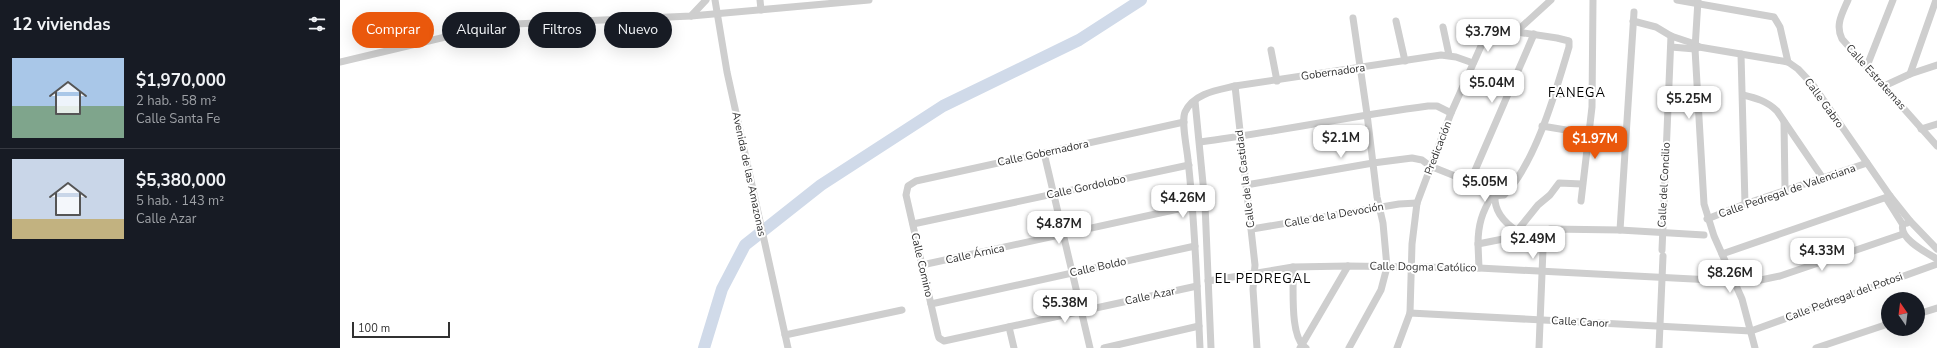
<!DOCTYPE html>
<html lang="es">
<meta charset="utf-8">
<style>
:root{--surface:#171b24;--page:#242831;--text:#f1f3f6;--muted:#9ea1a6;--line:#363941;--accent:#ea580c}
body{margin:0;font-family:"Nunito Sans",sans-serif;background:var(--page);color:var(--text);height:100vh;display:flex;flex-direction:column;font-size:15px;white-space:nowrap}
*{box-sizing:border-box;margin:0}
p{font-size:13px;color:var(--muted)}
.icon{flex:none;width:22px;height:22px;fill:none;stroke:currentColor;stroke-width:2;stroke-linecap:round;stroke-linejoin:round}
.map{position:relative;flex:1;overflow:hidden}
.sheet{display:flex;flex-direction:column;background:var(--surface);width:340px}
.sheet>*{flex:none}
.top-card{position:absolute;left:12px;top:12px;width:380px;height:36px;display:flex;gap:8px}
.needle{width:26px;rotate:346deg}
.buttons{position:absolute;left:1541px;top:292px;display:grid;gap:8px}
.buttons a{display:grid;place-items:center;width:44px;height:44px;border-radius:50%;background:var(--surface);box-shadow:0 4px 16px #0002;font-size:20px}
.scale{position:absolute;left:12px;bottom:10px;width:98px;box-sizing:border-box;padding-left:4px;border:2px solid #313131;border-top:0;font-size:11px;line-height:14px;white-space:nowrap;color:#313131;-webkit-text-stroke:3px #fff;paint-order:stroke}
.price{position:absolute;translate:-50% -34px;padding:0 9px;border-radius:8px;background:#fff;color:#222;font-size:13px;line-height:26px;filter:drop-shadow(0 1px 2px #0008)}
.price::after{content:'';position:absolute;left:50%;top:24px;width:12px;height:9px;margin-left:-6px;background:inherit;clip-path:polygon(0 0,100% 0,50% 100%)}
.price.current{background:var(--accent);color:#fff}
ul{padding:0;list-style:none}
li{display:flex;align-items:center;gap:12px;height:100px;padding:0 12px}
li+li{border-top:1px solid var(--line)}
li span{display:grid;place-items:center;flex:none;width:112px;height:80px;border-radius:0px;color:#555}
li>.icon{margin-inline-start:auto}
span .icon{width:48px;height:48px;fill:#fffc;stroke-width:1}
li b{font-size:17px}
h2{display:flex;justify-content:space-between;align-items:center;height:48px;padding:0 12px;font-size:17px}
.chip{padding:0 14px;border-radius:18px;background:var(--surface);box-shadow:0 4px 16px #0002;font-size:14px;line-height:36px}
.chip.current{background:var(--accent);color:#fff}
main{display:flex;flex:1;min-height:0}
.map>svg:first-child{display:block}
</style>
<main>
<section class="sheet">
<h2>12 viviendas<svg class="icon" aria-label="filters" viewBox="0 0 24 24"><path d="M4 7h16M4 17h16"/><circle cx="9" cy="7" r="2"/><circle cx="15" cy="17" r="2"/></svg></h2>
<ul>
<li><span style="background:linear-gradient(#a9c7e8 60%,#7fa58c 0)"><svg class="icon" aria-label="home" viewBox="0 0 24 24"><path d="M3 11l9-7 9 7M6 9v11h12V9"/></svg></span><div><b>$1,970,000</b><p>2 hab. · 58 m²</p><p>Calle Santa Fe</p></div></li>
<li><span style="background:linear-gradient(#c9d6e8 75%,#c2b280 0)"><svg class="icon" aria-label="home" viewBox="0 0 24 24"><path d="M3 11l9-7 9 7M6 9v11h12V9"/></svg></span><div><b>$5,380,000</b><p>5 hab. · 143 m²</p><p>Calle Azar</p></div></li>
</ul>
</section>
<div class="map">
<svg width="1597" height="348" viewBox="0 0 1597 348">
<rect width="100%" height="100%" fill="#fff"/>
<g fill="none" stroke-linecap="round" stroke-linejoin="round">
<!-- river -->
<path stroke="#d0dae9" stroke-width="12" d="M364,348l18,-59 23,-44 76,-60 122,-79 136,-66 62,-40"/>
<!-- minor -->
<g stroke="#cecece" stroke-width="7">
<path d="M375,0l12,72 61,276"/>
<path d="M420,0l1,10"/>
<path d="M1337,0l97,17 6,10 8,35"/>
<path d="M1358,0l-3,49 9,155 10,32 28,63 13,49"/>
<path d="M1508,0c-6,14 -13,25 -6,39l95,107"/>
<path d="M351,16l15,-16"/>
<path d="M1056,21l9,40"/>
<path d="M1293,21l23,6 15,9 24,8 4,3 89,15 10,7 15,16 77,111 20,25"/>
<path d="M1103,27l6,28"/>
<path d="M1177,31l34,-31"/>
<path d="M1331,47l24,2 4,-2"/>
<path d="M931,50l6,31"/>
<path d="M1401,54l4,150"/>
<path d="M0,62l139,-33 36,-5 176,-8 178,-16"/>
<path d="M1527,66l26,-66"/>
<path d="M1570,74l26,-74"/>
<path d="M895,86l20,179 -2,24 4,59"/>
<path d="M1544,86l26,-12 27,-9"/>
<path d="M1215,94l37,1"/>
<path d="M1403,95c13,3 24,6 34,16l45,66"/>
<path d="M855,101l10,103 6,144"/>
<path d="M844,122l-268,59 -8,5 -2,9 32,140 1,3 5,3 253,-55"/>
<path d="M1444,122l1,67"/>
<path d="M1202,126l48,8"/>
<path d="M1581,129l16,-5"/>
<path d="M860,142c76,-10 151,-26 228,-36h9l14,7"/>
<path d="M704,153l46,195"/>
<path d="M1130,182l64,-148"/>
<path d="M906,185l127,-22 39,-5 10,2 8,6 40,16 22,14 12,-1c32,-32 52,-105 65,-148v-6l-12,-3 -60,-9 -5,1 -6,5 -35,78 -34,90 -5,41 -2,69 -13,35"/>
<path d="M1155,196c-1,16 10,27 22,35"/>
<path d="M1546,198l17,27c-5,13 24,28 34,34"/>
<path d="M1241,201l11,-94 1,-107"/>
<path d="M1367,219l38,-15 122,-41"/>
<path d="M1567,223l3,-2 27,28"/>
<path d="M573,224l276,-59"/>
<path d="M912,229l147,-25 18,-1"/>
<path d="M1280,230l14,-218"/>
<path d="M1138,244c0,-19 4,-32 14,-48"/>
<path d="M1203,245l1,-11 6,-5 70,1 84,5"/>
<path d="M1322,250l9,-214"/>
<path d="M1382,254l168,-58"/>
<path d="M582,265l270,-59"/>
<path d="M953,267c1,19 -4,71 13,81"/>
<path d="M1139,268l-1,-24 30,-6 9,-7 21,-26 12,-10 9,-12 23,1"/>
<path d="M868,281l85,-14 55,-1 131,2 272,14 29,-6 123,-42"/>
<path d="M591,304l264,-58"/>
<path d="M1070,313l341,18 186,-67"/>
<path d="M1578,314l19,-6"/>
<path d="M669,327l5,21"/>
<path d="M445,335l117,-25"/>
<path d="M764,348l95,-22"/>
<path d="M860,348c-3,-63 -5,-126 -12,-188 -1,-12 -7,-38 -3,-48 9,-19 33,-22 50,-26l206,-31 15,2 17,6"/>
<path d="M960,348l48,-82"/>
<path d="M1009,348l32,-58 6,-23 -4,-44 -6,-26 -10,-83 -14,-96"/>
<path d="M1199,348l4,-99"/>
<path d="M1319,348l4,-92"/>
<path d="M1476,348l72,-24"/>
</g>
</g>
<g text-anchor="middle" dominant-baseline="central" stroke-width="4" stroke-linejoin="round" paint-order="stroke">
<!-- street labels -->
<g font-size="11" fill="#313131" stroke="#fff">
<text transform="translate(993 72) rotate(-8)">Gobernadora</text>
<text transform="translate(1536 77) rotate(48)">Calle Estratemas</text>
<text transform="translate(1484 103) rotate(54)">Calle Gabro</text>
<text transform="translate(1098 148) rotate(-69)">Predicación</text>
<text transform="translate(703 153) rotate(-12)">Calle Gobernadora</text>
<text transform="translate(409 174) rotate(78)">Avenida de las Amazonas</text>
<text transform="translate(905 179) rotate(-97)">Calle de la Castidad</text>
<text transform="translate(1324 185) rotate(-87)">Calle del Concilio</text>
<text transform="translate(746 187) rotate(-12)">Calle Gordolobo</text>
<text transform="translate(1447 191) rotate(-19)">Calle Pedregal de Valenciana</text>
<text transform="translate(994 215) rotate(-10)">Calle de la Devoción</text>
<text transform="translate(635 254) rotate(-12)">Calle Árnica</text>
<text transform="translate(582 265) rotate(77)">Calle Comino</text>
<text transform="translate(758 267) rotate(-12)">Calle Boldo</text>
<text transform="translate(1083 267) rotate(1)">Calle Dogma Católico</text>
<text transform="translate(810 296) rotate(-12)">Calle Azar</text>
<text transform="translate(1504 297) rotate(-20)">Calle Pedregal del Potosi</text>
<text transform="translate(1240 322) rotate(3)">Calle Canor</text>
</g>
<!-- quarter labels -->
<g font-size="13" letter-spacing="1" fill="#000" stroke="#fff">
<text x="1237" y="93">FANEGA</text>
<text x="923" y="279">EL PEDREGAL</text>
</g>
</g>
</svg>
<div class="buttons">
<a><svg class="needle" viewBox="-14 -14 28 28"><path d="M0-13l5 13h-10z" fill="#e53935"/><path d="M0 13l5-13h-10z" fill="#9ea1a6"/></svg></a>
</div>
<div class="scale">100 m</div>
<b class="price" style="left:1148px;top:53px">$3.79M</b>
<b class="price" style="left:1152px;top:104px">$5.04M</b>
<b class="price" style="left:1349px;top:120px">$5.25M</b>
<b class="price" style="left:1001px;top:159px">$2.1M</b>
<b class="price current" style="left:1255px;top:160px">$1.97M</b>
<b class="price" style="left:1145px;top:203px">$5.05M</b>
<b class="price" style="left:843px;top:219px">$4.26M</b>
<b class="price" style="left:719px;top:245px">$4.87M</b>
<b class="price" style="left:1193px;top:260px">$2.49M</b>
<b class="price" style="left:1482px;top:272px">$4.33M</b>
<b class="price" style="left:1390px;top:294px">$8.26M</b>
<b class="price" style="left:725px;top:324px">$5.38M</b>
<div class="top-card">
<a class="chip current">Comprar</a>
<a class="chip">Alquilar</a>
<a class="chip">Filtros</a>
<a class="chip">Nuevo</a>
</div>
</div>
</main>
